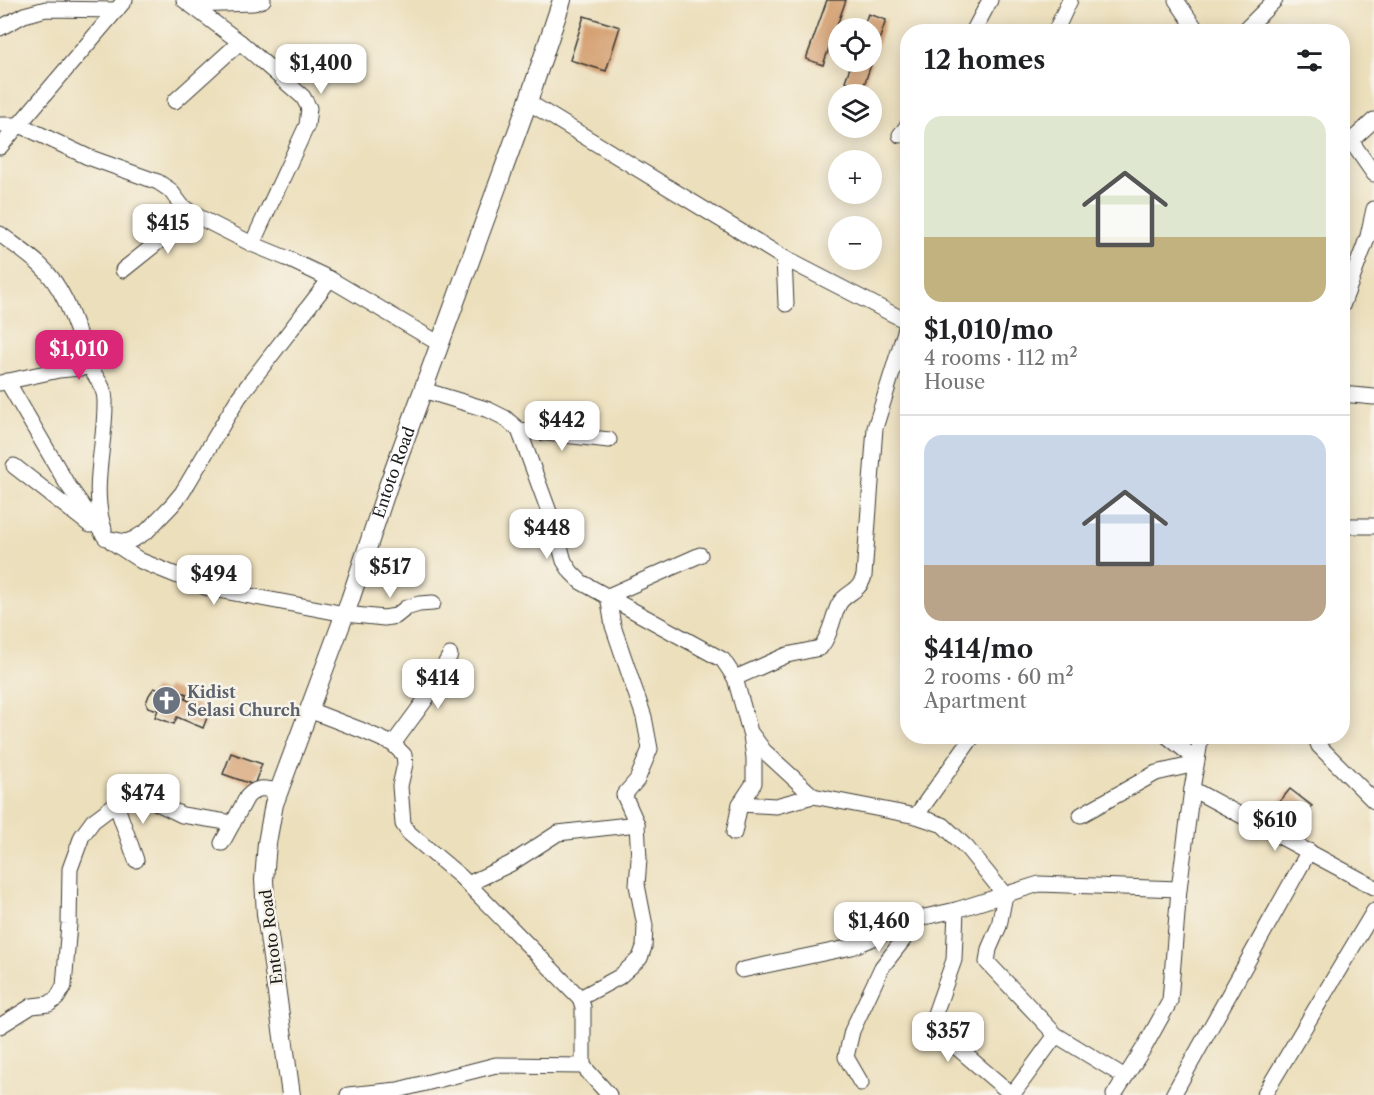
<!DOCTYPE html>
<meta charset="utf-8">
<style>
:root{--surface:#fff;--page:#f2f2f2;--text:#202124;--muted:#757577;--line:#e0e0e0;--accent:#db2777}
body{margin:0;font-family:"Libre Caslon Text",serif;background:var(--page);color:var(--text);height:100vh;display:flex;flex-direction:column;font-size:22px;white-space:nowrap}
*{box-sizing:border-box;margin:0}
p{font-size:20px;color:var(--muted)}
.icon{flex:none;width:33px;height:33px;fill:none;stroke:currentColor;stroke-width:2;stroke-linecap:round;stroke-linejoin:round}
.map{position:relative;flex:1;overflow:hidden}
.panel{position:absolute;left:900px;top:24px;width:450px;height:720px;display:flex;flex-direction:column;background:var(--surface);border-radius:24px;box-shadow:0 3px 15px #0003}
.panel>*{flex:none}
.fabs{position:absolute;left:828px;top:18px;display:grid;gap:12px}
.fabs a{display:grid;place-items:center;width:54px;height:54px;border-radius:50%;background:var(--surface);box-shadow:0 3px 15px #0003;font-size:30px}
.price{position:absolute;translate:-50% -51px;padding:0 14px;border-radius:12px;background:#fff;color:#222;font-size:20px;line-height:39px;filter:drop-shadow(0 2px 3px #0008)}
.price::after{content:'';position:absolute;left:50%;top:36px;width:18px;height:14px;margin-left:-9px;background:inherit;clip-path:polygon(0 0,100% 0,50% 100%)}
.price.on{background:var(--accent);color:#fff}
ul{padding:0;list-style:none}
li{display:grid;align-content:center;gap:12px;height:318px;padding:0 24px}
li+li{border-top:2px solid var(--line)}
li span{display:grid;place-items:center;height:186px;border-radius:18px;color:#555}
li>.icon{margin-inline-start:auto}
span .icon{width:108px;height:108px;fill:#fffc;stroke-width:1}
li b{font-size:26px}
h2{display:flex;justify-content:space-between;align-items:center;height:72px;padding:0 24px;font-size:26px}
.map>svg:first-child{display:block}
</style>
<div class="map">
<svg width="1374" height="1095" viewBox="0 0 1374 1095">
<rect width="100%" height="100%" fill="#f7f3e8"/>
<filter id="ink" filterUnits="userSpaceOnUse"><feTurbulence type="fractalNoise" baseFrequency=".0167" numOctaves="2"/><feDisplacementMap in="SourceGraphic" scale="12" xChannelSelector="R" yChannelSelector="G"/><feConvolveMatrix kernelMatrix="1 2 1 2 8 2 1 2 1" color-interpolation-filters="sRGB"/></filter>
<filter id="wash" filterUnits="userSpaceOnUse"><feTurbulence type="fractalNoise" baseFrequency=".008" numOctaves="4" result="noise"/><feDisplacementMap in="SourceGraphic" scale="24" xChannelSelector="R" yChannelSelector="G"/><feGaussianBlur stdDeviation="1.35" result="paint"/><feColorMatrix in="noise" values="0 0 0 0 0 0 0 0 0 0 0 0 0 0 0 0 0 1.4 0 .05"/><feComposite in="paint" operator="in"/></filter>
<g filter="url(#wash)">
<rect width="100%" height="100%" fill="#ecdfbc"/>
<g id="blocks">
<!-- building -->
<g fill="#d19765">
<path d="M827,0h19l-23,65 -17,-6z"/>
<path d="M868,14l18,6 -14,41v-33h-9z"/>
<path d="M584,16l36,11 -14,44 -36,-11z"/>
<path d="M852,62h20l-9,26 -18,-7z"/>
<path d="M167,687l20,7 -2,5 25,11 -7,18 -26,-11 -3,7 -19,-7 3,-7 -10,-3 -2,-4 3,-8 5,-7 11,4z"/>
<path d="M231,753l31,11 -8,21 -31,-11z"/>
<path d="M1290,789l22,17 -14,18 -22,-18z"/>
</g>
</g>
</g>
<g filter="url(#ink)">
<use href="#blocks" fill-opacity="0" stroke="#3b3934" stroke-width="1.5"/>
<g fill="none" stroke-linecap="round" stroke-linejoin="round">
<defs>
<g id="minor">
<path d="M184,0l56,42 63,55 6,11 -2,17 -55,119"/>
<path d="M1176,0l22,32"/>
<path d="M191,5l63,-2 9,-3"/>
<path d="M0,28l24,-13 22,-6 71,1"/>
<path d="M973,32l17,-32"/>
<path d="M1055,32l15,-32"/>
<path d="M1243,32l32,-32"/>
<path d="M175,101l65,-59"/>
<path d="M528,102l256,156 124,64"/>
<path d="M0,125h20l68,32 70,25 12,8 12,16 11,8 59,30 34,14 44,21 110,65"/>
<path d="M1342,134l9,7 23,33"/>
<path d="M900,135l8,-10"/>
<path d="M1351,141l23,-21"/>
<path d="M0,147l125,-147"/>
<path d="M0,234c13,10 28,20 40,31 28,26 36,65 49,99 5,13 16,21 16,37 1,43 -15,86 -1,128"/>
<path d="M784,258l2,46"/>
<path d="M123,270l70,-56"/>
<path d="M1342,306l26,-70 6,-27"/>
<path d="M7,381l60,103 39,54 20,4 8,-3 13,-8 25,-26 10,-12 57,-96 91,-118"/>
<path d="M0,383l59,-13 31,-3"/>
<path d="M423,390l66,20 16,8 14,12 36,98 9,33 7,11 10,10 142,78 12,18 15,54 14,19 49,45 103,20 27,9 24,23 38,47"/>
<path d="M1342,394l32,3"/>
<path d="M519,430l90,10"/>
<path d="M14,466l76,59"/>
<path d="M1342,526h32"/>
<path d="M112,542l29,19 67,27 137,26 39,4 12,-2 10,-8 13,-4 14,-1"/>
<path d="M735,678l52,-23 33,-7c11,-13 12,-30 19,-44 7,-12 20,-11 25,-28l11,-148 33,-106"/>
<path d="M309,710l52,20 32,14 11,11 1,9 -5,22 3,38 6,9 52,44 119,121 3,9v59"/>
<path d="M1167,736l30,24"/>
<path d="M1315,736l4,10 55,55"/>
<path d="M393,744l33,-45 24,-44"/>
<path d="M1192,789l182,98"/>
<path d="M116,804l20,56"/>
<path d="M740,804l36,2 37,-10"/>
<path d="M1081,815l75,-42 40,-9"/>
<path d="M916,816l57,-80"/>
<path d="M734,833l6,-29 14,-21v-25l-3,-23"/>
<path d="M222,843l25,-46c11,-12 17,-8 32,-6"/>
<path d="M468,884l42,-20 48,-31 79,-9"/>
<path d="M1005,895l-6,31 -10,23 -2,13 69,73 69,42"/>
<path d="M956,910l-2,50 -22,62 1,5 77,66 5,-2 41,-56"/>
<path d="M742,970l110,-23 68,-29 36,-8 83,-26 140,5"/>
<path d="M580,998l39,-21 21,-19 4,-11 1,-21 -8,-41 2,-26 -2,-35 -13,-29 13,-15 13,-31 -6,-32 -31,-91 -5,-30 92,-41"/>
<path d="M0,1026l32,-20 17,-2 8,-6 7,-12 5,-62 1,-55 12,-33 11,-15 20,-15 24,-10 12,3 33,16 51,8"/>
<path d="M861,1083l-15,-26 6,-26 30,-64 36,-46"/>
<path d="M348,1095l50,-5 98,-25 87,1 26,29"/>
<path d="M1114,1095l31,-49 25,-45 9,-112 13,-100 9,-53"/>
<path d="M1173,1095l136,-244"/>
<path d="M1264,1095l110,-184"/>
</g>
<g id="major">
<path id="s1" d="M291,1095l-25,-181 -2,-34 3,-37 7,-39 76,-204 38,-114 140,-384 34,-102"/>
</g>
</defs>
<!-- minor casing -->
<use href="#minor" stroke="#3b3934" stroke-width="17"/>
<!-- major casing -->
<use href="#major" stroke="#3b3934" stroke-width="20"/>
<!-- minor -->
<use href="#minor" stroke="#fff" stroke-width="15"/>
<!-- major -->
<use href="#major" stroke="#fff" stroke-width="18"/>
</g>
</g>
<!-- icons -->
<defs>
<symbol id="church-disc" viewBox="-11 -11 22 22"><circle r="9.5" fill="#6b7280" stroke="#f7f3e8"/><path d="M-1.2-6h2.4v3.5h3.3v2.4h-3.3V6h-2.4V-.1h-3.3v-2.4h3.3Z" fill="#fff"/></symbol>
</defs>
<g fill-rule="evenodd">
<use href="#church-disc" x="150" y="684" width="33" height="33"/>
</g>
<g text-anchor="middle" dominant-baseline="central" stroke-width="5" stroke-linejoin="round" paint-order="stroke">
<!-- street labels -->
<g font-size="16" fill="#1c1c1c" stroke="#f7f3e8">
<text stroke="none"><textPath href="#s1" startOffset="646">Entoto Road</textPath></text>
<text transform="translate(271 937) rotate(-97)">Entoto Road</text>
</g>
<!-- worship labels -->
<g font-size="16" font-weight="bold" fill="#5b616d" stroke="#f7f3e8" text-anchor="start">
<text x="187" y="692">Kidist<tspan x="187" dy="18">Selasi Church</tspan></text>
</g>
</g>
</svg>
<div class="fabs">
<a><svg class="icon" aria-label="locate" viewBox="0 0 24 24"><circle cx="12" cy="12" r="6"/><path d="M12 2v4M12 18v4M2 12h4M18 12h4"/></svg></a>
<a><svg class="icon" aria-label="layers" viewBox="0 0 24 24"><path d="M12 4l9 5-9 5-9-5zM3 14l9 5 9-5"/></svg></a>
<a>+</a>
<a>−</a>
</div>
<b class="price" style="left:321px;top:95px">$1,400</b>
<b class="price" style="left:168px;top:255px">$415</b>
<b class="price on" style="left:79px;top:381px">$1,010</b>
<b class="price" style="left:562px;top:452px">$442</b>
<b class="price" style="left:547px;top:560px">$448</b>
<b class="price" style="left:390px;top:599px">$517</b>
<b class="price" style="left:214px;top:606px">$494</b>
<b class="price" style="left:438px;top:710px">$414</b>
<b class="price" style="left:143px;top:825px">$474</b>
<b class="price" style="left:1275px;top:852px">$610</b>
<b class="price" style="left:879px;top:953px">$1,460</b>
<b class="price" style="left:948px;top:1063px">$357</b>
<section class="panel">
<h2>12 homes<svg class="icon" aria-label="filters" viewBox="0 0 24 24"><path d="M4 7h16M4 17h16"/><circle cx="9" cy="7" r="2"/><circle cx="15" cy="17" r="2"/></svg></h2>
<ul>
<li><span style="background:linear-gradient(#dfe7d0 65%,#c2b280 0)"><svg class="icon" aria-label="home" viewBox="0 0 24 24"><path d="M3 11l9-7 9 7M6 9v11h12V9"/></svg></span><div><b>$1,010/mo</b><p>4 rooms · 112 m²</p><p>House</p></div></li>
<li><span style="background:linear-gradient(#c9d6e8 70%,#b9a48a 0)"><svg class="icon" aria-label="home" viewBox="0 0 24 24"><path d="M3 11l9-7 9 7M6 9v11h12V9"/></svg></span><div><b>$414/mo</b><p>2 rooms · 60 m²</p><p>Apartment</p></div></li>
</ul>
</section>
</div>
